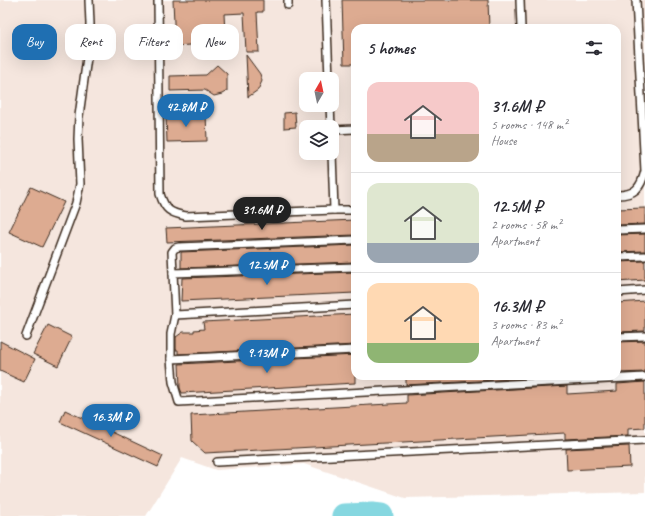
<!DOCTYPE html>
<meta charset="utf-8">
<style>
:root{--surface:#fff;--page:#f7f7f7;--text:#2b2b33;--muted:#7c7c81;--line:#e1e1e2;--accent:#1f6fb2}
body{margin:0;font-family:Caveat,sans-serif;background:var(--page);color:var(--text);height:100vh;display:flex;flex-direction:column;font-size:15px;white-space:nowrap}
*{box-sizing:border-box;margin:0}
p{font-size:13px;color:var(--muted)}
.icon{flex:none;width:22px;height:22px;fill:none;stroke:currentColor;stroke-width:2;stroke-linecap:round;stroke-linejoin:round}
.map{position:relative;flex:1;overflow:hidden}
.drawer{position:absolute;left:351px;top:24px;width:270px;height:356px;display:flex;flex-direction:column;background:var(--surface);border-radius:12px;box-shadow:0 4px 16px #0002}
.drawer>*{flex:none}
.guide{position:absolute;left:12px;top:24px;width:279px;height:36px;display:flex;gap:8px}
.needle{width:26px;rotate:9deg}
.tools{position:absolute;left:299px;top:72px;display:grid;gap:8px}
.tools a{display:grid;place-items:center;width:40px;height:40px;border-radius:8px;background:var(--surface);box-shadow:0 4px 16px #0002;font-size:20px}
.price{position:absolute;translate:-50% -34px;padding:0 9px;border-radius:14px;background:var(--accent);color:#fff;font-size:13px;line-height:26px;filter:drop-shadow(0 1px 2px #0008)}
.price::after{content:'';position:absolute;left:50%;top:24px;width:12px;height:9px;margin-left:-6px;background:inherit;clip-path:polygon(0 0,100% 0,50% 100%)}
.price.current{background:#222;color:#fff}
ul{padding:0;list-style:none}
li{display:flex;align-items:center;gap:12px;height:100px;padding:0 16px}
li+li{border-top:1px solid var(--line)}
li span{display:grid;place-items:center;flex:none;width:112px;height:80px;border-radius:12px;color:#555}
li>.icon{margin-inline-start:auto}
span .icon{width:48px;height:48px;fill:#fffc;stroke-width:1}
li b{font-size:17px}
h2{display:flex;justify-content:space-between;align-items:center;height:48px;padding:0 16px;font-size:17px}
.tag{padding:0 14px;border-radius:12px;background:var(--surface);box-shadow:0 4px 16px #0002;font-size:14px;line-height:36px}
.tag.current{background:var(--accent);color:#fff}
.map>svg:first-child{display:block}
</style>
<div class="map">
<svg width="645" height="516" viewBox="0 0 645 516">
<rect width="100%" height="100%" fill="#fff"/>
<filter id="ink" filterUnits="userSpaceOnUse"><feTurbulence type="fractalNoise" baseFrequency=".025" numOctaves="2"/><feDisplacementMap in="SourceGraphic" scale="8" xChannelSelector="R" yChannelSelector="G"/><feConvolveMatrix kernelMatrix="1 2 1 2 8 2 1 2 1" color-interpolation-filters="sRGB"/></filter>
<g filter="url(#ink)">
<!-- built -->
<path fill="#f5e6de" fill-rule="evenodd" d="M0,0h645v492l-240,6 -101,-34 -88,6 -34,-12 -36,58h-146zM355,28h262v348h-262zM306,79h26v26h-26zM306,127h26v26h-26z"/>
<g fill="none" stroke-linecap="round" stroke-linejoin="round">
<!-- river -->
<path stroke="#86d7e0" stroke-width="25" d="M344,516l28,-1 9,1"/>
</g>
<!-- building -->
<g fill="#ddab91" stroke="#3b2a1e">
<path d="M173,0h90v12h-6l2,40h-13l-2,-39 -20,1 2,39 -21,1 -1,-10 -29,2z"/>
<path d="M342,0h146l1,28h-134v36h-11z"/>
<path d="M246,55l14,19 2,7 -4,9 -10,7z"/>
<path d="M217,65l10,9v17l-5,3 -8,2 -9,-6 -35,1v-15l36,-1z"/>
<path d="M295,112l1,15 -12,1v-15z"/>
<path d="M206,114l1,27 -40,1 -1,-27z"/>
<path d="M31,187l33,15 -22,45 -33,-15z"/>
<path d="M645,208v16l-28,1v-16z"/>
<path d="M355,220v15l-188,7 -1,-14z"/>
<path d="M645,234v17l-28,1v-17z"/>
<path d="M355,245v17l-174,6v-16z"/>
<path d="M645,261v19l-28,2v-20z"/>
<path d="M355,272v21l-174,8 1,-23z"/>
<path d="M645,301v30l-28,1v-29z"/>
<path d="M355,314v31l-177,9v-4h-2v-13l7,-5h11v-2l10,-1 -1,-7z"/>
<path d="M48,325l24,12 -14,29 -25,-12z"/>
<path d="M0,341l35,18 -11,23 -24,-11z"/>
<path d="M645,341v31l-28,1v-31z"/>
<path d="M355,355v28l-173,10 -2,-5 -1,-24z"/>
<path d="M406,376h161l-161,9z"/>
<path d="M645,382v46l-17,1v7l-63,3v-6l-360,20 -13,-12 -1,-26 216,-12v-8l160,-9v8l50,-3v-7z"/>
<path d="M65,410l98,46 -5,11 -98,-45z"/>
<path d="M629,446l1,21 -63,3 -1,-21z"/>
</g>
<g fill="none" stroke-linecap="round" stroke-linejoin="round">
<defs>
<g id="lane">
<path d="M158,0l2,194c5,16 10,19 26,22l148,-6"/>
<path d="M288,0v5"/>
<path d="M326,0l3,79"/>
<path d="M520,0l1,28"/>
<path d="M330,105l1,22"/>
<path d="M332,130l23,-1"/>
<path d="M332,153l2,57h21"/>
<path d="M617,195c18,0 24,-7 28,-24l-9,-171"/>
<path d="M617,230l28,-1"/>
<path d="M355,240l-176,7 -4,1 -3,4 1,21 182,-6"/>
<path d="M617,257l28,-1"/>
<path d="M173,273l2,42 -4,19v25l2,23 6,20 466,-25"/>
<path d="M617,292l28,-2"/>
<path d="M175,315l180,-10"/>
<path d="M26,336l50,-133 4,-19 -2,-45 1,-23 10,-73 1,-19 -1,-24"/>
<path d="M617,337l28,-1"/>
<path d="M171,359l184,-9"/>
<path d="M217,462l428,-22"/>
</g>
</defs>
<!-- lane casing -->
<use href="#lane" stroke="#3b2a1e" stroke-width="10"/>
<!-- lane -->
<use href="#lane" stroke="#fff" stroke-width="7"/>
</g>
</g>
</svg>
<div class="tools">
<a><svg class="needle" viewBox="-14 -14 28 28"><path d="M0-13l5 13h-10z" fill="#e53935"/><path d="M0 13l5-13h-10z" fill="#7c7c81"/></svg></a>
<a><svg class="icon" aria-label="layers" viewBox="0 0 24 24"><path d="M12 4l9 5-9 5-9-5zM3 14l9 5 9-5"/></svg></a>
</div>
<b class="price" style="left:186px;top:128px">42.8M ₽</b>
<b class="price current" style="left:262px;top:231px">31.6M ₽</b>
<b class="price" style="left:267px;top:286px">12.5M ₽</b>
<b class="price" style="left:267px;top:374px">9.13M ₽</b>
<b class="price" style="left:111px;top:438px">16.3M ₽</b>
<div class="guide">
<a class="tag current">Buy</a>
<a class="tag">Rent</a>
<a class="tag">Filters</a>
<a class="tag">New</a>
</div>
<section class="drawer">
<h2>5 homes<svg class="icon" aria-label="filters" viewBox="0 0 24 24"><path d="M4 7h16M4 17h16"/><circle cx="9" cy="7" r="2"/><circle cx="15" cy="17" r="2"/></svg></h2>
<ul>
<li><span style="background:linear-gradient(#f6c9c9 65%,#b9a48a 0)"><svg class="icon" aria-label="home" viewBox="0 0 24 24"><path d="M3 11l9-7 9 7M6 9v11h12V9"/></svg></span><div><b>31.6M ₽</b><p>5 rooms · 148 m²</p><p>House</p></div></li>
<li><span style="background:linear-gradient(#dfe7d0 75%,#9aa5b1 0)"><svg class="icon" aria-label="home" viewBox="0 0 24 24"><path d="M3 11l9-7 9 7M6 9v11h12V9"/></svg></span><div><b>12.5M ₽</b><p>2 rooms · 58 m²</p><p>Apartment</p></div></li>
<li><span style="background:linear-gradient(#ffd9b3 75%,#8fb573 0)"><svg class="icon" aria-label="home" viewBox="0 0 24 24"><path d="M3 11l9-7 9 7M6 9v11h12V9"/></svg></span><div><b>16.3M ₽</b><p>3 rooms · 83 m²</p><p>Apartment</p></div></li>
</ul>
</section>
</div>
